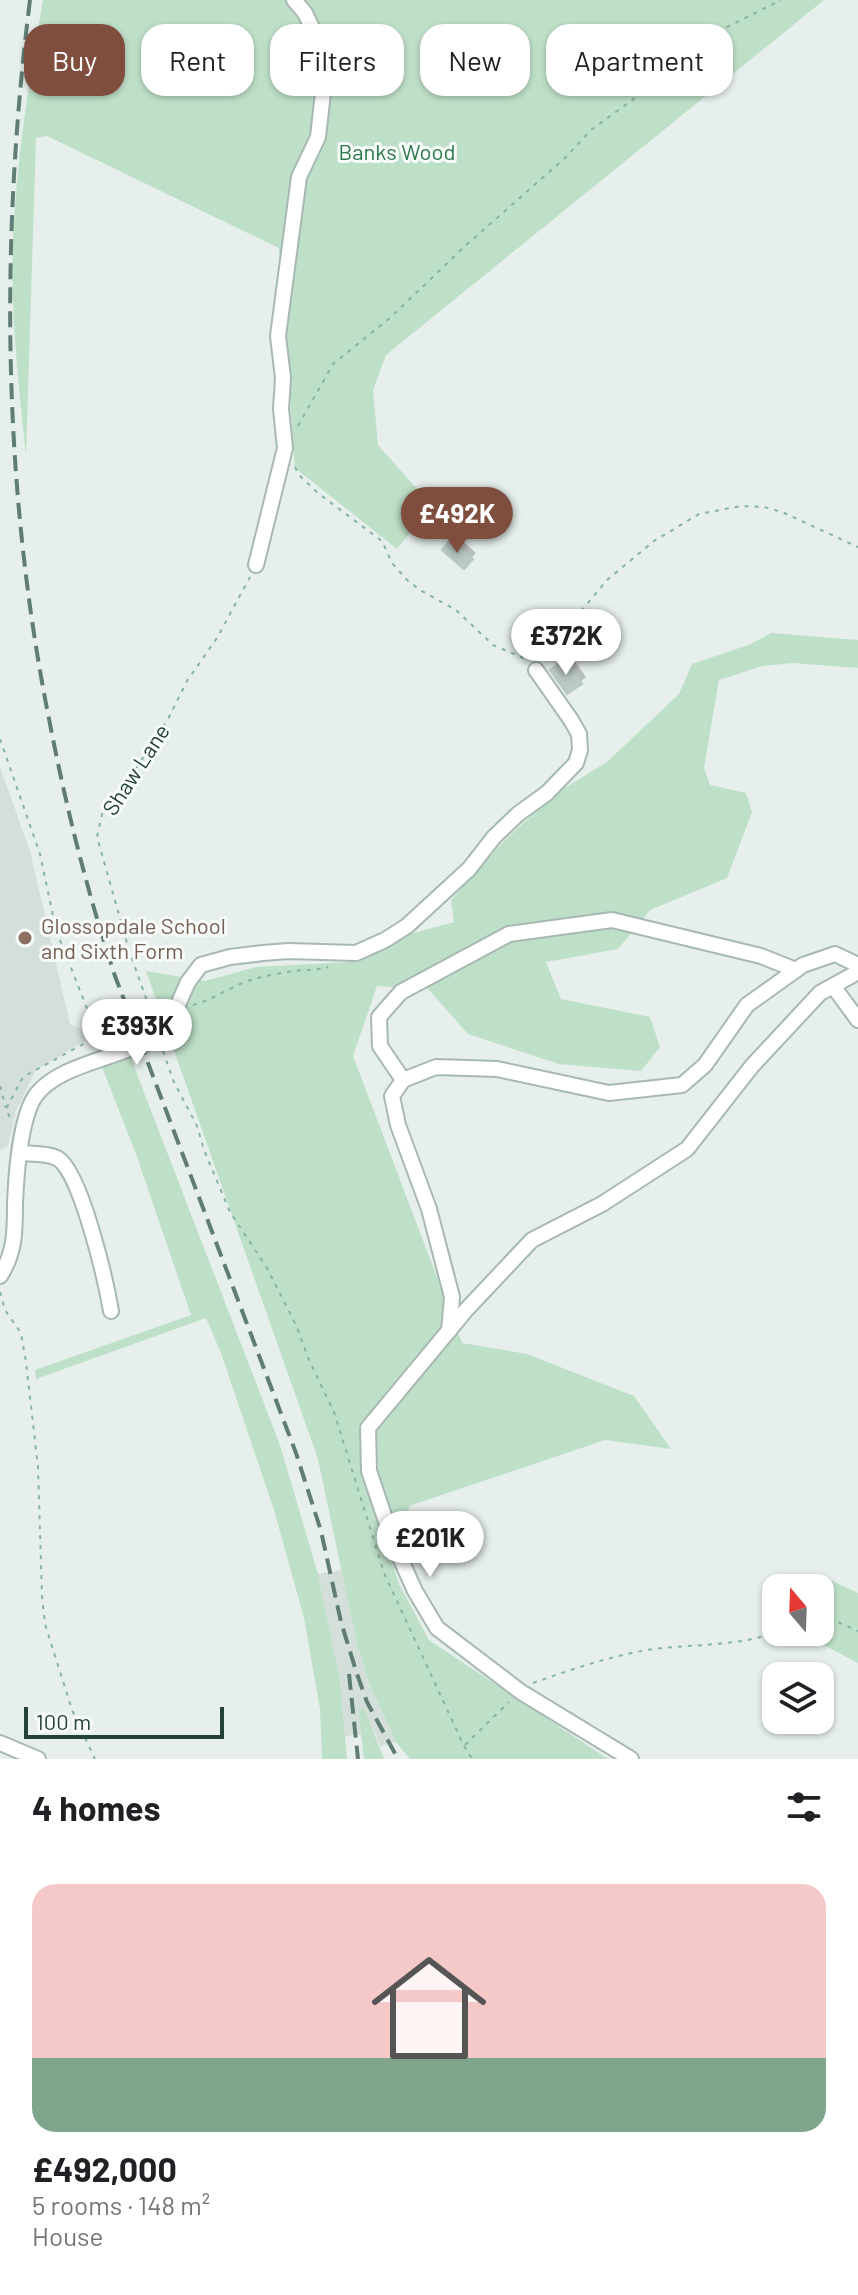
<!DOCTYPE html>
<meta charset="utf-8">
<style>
:root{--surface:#fff;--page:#f2f2f2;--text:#202124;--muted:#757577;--line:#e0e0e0;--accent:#7f4e3f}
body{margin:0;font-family:Barlow,sans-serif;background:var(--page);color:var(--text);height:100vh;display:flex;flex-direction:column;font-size:30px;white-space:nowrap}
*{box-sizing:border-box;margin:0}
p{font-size:26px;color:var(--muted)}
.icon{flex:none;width:44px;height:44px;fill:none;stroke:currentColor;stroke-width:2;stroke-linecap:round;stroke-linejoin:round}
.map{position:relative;height:1759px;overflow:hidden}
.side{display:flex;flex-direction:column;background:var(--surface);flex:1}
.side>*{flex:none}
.hud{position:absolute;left:24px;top:24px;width:810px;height:72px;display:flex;gap:16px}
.needle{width:52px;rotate:341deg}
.tools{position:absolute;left:762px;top:1574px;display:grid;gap:16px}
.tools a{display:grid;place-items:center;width:72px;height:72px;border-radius:16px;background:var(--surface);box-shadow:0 2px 6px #0004;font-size:40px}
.scale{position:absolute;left:24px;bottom:20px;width:200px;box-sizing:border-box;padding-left:8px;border:4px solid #24423a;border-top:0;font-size:22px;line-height:28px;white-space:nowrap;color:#24423a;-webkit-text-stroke:6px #f7fbf9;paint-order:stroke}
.price{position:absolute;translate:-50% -68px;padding:0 18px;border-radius:28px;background:#fff;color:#222;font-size:26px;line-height:52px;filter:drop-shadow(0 2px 4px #0008)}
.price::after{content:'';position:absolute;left:50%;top:48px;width:24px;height:18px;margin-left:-12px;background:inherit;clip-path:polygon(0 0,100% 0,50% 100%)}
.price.current{background:var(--accent);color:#fff}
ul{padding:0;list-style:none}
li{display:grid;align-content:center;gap:16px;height:424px;padding:0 32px}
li+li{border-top:2px solid var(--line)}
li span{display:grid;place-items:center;height:248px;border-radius:24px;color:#555}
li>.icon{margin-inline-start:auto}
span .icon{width:144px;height:144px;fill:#fffc;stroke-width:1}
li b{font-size:34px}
h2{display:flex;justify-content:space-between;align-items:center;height:96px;padding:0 32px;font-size:34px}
.chip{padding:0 28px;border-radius:24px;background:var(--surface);box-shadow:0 2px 6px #0004;font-size:28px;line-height:72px}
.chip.current{background:var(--accent);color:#fff}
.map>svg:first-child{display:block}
</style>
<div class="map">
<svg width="858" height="1759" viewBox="0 0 858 1759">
<rect width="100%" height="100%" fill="#e6efeb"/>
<!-- built -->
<g fill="#d4dfda">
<path d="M0,767l30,84 40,173 28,12 -8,2 -54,32 -20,41 -8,35 -8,4z"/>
<path d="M342,1570l15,74 12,39 27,59 -16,4 -5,-13 -17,-22 3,23 -16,2 -5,-56 -22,-106z"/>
</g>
<!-- green -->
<g fill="#bfe0c8">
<path d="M43,0h781l-438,355 -13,35 5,55 54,61 -35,43 -102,-81 -16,-220 -232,-112 -11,2 -10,318c-7,-70 -16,-142 -13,-213 3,-82 16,-162 30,-243z"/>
<path d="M771,633l87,7v28l-65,-5 -31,3 -43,14 -15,88 6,17 36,8 6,19 -25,66 -77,32 -32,39 -72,13 15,37 89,18 10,30 -19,24 -82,-7 -91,-30 -40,-45 -51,-3 -24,70 109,287 65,11 107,42 37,53 -66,-9 -196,66 -5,44 -25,-25 20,59 30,56 179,119h-198l-14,-17 -27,-59 -12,-39 -39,-185 -172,-488 59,10 51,-14 94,-5 60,-28 44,-12 -3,-22 54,-60 50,-46 52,-32 72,-68 13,-30 59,-20z"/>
<path d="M130,1056l150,389 38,129 22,106 7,79h-25v-2l-2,-48 -16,-91 -30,-108 -53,-157 -15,-35 -170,61 -1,-9 156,-55 -55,-161 -34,-87z"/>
<path d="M822,1576l36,17v70l-59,-31h21v-44h-28z"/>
<path d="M364,1708l20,51h-20l-6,-49z"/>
</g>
<!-- shadow -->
<g fill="#0003">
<path d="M457,536l19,17 -12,13 -19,-17z"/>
<path d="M571,656l15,21 -18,15 -10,-26z"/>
</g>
<!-- building -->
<g fill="#bbcac4" stroke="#b8c9c2" stroke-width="2">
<path d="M450,540l23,19 -9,10 -22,-19z"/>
<path d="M565,659l17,25 -15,10 -17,-24z"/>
</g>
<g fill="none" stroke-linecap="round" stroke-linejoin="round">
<defs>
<g id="minor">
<path d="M256,565l29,-117 -4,-39 2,-31 -5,-42 21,-159 19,-40 7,-62 -9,-39 -11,-23 -11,-13"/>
<path d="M833,986l25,34"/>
<path d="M153,1041l19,-23 16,-36 13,-17 29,-8 33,-4 25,-2 68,2 29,-13 22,-14 62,-57 25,-32 24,-23 29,-21 29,-30 4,-13 -1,-16 -8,-14 -35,-50"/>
<path d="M403,1080l-23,-34 -1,-29 22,-25 108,-58 103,-14 149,36 35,14"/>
<path d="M20,1153c12,1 27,0 37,5 24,13 49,124 54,153"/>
<path d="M0,1276c15,-23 15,-45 15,-72 1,-27 5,-87 21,-109 16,-21 48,-30 71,-38"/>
<path d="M449,1331l3,-34 -23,-88 -31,-84 -6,-29 11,-16 33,-13 61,2 112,24 73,-8 23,-20 42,-60 56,-40 32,-11 23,11"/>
<path d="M0,1743l38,16"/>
<path d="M631,1759l-110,-67 -84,-64 -22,-37 -22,-49 -24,-71 -1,-43 98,-118 66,-70 70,-36 85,-55 65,-83 68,-73 38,-21"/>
</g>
</defs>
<!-- minor casing -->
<use href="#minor" stroke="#a8b8b2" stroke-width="18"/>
<!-- path -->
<g stroke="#86b3a5" stroke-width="2" stroke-dasharray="4 6" stroke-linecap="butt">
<path d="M298,426l35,-62 58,-47 73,-70 101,-89 26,-28 99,-72 35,-30 56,-28"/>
<path d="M295,467l4,8 19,18 64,48 10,22 15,17 13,10 36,20 37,35 33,14"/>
<path d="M543,657l64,-77 47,-39 45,-27 42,-8 23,1 18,5 76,35"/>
<path d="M0,739l40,115 16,76 42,106 -75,41 -17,32 4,9"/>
<path d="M193,1005c23,-6 42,-22 65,-27 12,-3 26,-6 38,-7 11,-2 20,0 32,-4"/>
<path d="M153,1018l-24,-68 -32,-113 6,-27 23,-26 42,-65 19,-38 30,-43 33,-61"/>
<path d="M163,1051l10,29 24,46 7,24 26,62 37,56 29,57 13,35 25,52 50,161 80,173 6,10 5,3"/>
<path d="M0,1086l6,22"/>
<path d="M0,1292l5,18 16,23 5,29 12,105 4,129 3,28 27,86 23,49"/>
<path d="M820,1614l38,17"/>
<path d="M533,1683c37,-13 74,-26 114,-33 36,-6 98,-3 129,-19"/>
<path d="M465,1745l44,-43"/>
</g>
<!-- minor -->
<use href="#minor" stroke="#fff" stroke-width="14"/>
<!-- rail -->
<g stroke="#5f7d75" stroke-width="4" stroke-dasharray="16 8" stroke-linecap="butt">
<path d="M30,0c-30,239 -28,487 20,724 17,87 37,167 65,252l181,477 25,78 20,91 16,52 10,28 31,57"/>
<path d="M349,1674l9,85"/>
</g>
<defs>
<path id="minor-bridge" d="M107,1057l46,-16"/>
</defs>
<!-- minor-bridge casing -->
<use href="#minor-bridge" stroke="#a8b8b2" stroke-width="18" stroke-linecap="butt"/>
<!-- minor-bridge -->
<use href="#minor-bridge" stroke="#fff" stroke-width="14"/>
</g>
<!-- markers -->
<circle fill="#8d6e63" stroke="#f7fbf9" stroke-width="3" cx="25" cy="938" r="8"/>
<g text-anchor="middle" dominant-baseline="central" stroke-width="6" stroke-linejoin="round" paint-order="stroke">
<!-- park labels -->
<g font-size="22" fill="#2d7a4b" stroke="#f7fbf9">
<text x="397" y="151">Banks Wood</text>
</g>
<!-- street labels -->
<g font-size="22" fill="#24423a" stroke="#f7fbf9">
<text transform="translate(135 769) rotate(-57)">Shaw Lane</text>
</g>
<!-- education labels -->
<g font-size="22" fill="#785e54" stroke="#f7fbf9" text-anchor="start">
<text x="41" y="925">Glossopdale School<tspan x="41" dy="25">and Sixth Form</tspan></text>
</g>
</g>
</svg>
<div class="tools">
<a><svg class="needle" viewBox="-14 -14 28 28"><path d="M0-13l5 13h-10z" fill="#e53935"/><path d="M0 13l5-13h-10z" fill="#757577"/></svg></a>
<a><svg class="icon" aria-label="layers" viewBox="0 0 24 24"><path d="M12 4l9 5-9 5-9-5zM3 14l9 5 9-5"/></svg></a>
</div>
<div class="scale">100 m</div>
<b class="price current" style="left:457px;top:555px">£492K</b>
<b class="price" style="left:566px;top:677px">£372K</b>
<b class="price" style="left:137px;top:1067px">£393K</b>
<b class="price" style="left:430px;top:1579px">£201K</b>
<div class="hud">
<a class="chip current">Buy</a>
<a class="chip">Rent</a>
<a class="chip">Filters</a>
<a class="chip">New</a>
<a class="chip">Apartment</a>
</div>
</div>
<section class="side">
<h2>4 homes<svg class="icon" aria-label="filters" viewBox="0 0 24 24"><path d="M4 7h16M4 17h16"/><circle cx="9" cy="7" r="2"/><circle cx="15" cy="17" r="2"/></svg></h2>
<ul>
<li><span style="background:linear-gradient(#f6c9c9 70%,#7fa58c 0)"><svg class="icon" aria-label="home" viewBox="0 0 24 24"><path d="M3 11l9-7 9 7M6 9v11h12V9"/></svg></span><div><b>£492,000</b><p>5 rooms · 148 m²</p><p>House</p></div></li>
</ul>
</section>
